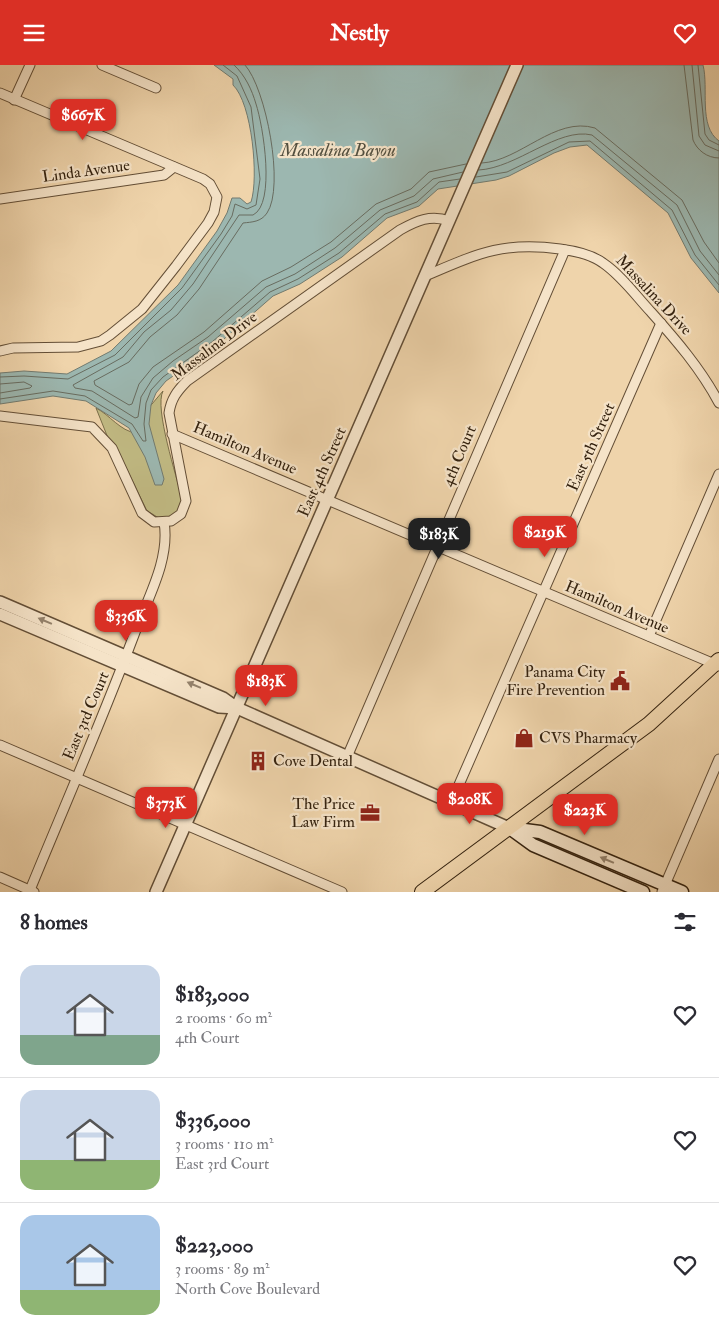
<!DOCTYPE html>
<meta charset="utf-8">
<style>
:root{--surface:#fff;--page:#f7f7f7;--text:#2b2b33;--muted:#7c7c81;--line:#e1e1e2;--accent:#d93025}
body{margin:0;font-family:"IM FELL Double Pica",serif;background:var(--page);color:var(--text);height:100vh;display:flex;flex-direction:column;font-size:19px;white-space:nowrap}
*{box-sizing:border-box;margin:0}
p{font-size:16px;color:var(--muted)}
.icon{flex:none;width:28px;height:28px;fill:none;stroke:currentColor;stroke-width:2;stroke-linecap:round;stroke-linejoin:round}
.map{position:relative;height:827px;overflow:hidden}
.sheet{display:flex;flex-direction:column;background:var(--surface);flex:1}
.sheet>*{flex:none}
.price{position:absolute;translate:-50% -42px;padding:0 11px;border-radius:10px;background:var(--accent);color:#fff;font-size:16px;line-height:32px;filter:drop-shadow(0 1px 2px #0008)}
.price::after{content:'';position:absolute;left:50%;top:30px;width:15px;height:11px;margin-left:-8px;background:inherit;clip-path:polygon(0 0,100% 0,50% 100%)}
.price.on{background:#222;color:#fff}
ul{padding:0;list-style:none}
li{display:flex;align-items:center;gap:15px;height:125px;padding:0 20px}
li+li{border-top:1px solid var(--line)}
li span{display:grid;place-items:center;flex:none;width:140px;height:100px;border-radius:15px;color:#555}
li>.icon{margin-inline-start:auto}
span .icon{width:60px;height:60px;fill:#fffc;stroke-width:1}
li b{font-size:21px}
h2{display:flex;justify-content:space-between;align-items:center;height:60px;padding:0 20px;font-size:21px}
header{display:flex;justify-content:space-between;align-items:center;height:65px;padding:0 20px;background:var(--accent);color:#fff;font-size:22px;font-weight:800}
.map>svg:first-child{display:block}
</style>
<header><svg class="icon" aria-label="menu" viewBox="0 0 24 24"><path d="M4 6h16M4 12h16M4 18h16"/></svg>Nestly<svg class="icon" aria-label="heart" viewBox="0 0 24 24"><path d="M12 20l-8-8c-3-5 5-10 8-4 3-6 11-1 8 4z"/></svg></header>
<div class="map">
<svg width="719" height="827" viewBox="0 0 719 827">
<rect width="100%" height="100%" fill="#efd4ab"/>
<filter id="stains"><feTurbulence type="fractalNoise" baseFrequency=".004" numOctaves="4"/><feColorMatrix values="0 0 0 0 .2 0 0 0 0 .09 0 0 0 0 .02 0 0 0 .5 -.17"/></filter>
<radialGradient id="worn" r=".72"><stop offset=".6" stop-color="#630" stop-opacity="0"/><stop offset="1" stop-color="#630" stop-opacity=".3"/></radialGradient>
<!-- green -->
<path fill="#c1ba83" stroke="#7a6e49" d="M163,326c-9,17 14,86 19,108l-5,13 -6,4 -12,2 -12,-7 -28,-58 -11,-15 -12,-30c14,7 24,23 40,25l10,-22z"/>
<!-- water -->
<path fill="#9cb7b0" stroke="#727b70" d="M214,0h489c6,23 -5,61 16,76v152l-28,-35 -23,-45 -81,-68 -17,2 -16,6 -45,23 -13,4 -58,9 -19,17 -32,12 -45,39 -42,27 -27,12 -57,50 -50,35 -10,12 -5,12 -2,19 15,55 -2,6h-7l-10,-28 -16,-29 -43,-27 -33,-5 -53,8v-31l24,-2 43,3 44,-23 67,-66 39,-54 10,-18 5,-15h8l7,6 4,-2c8,-24 1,-99 -18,-117v-6z"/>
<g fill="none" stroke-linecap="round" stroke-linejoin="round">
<!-- shore -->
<g stroke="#686c60" stroke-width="1">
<path d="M234,0c11,10 18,25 22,39 7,21 20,100 -3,111h-14l-46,69 -22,26 -27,22 -21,25 -50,28 2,3 17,3 43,27 3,-1 3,-20 12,-19 20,-17 35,-24 58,-50 29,-13 40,-26 45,-38 34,-14 19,-17 30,-7"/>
<path d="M245,0c21,23 40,122 22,148 -6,9 -15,9 -24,10l-44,66 -22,26 -27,22 -21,25 -35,19 1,4 34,20 3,-1 7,-20 14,-17 51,-35 58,-51 29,-14 40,-25 45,-38 35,-15 18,-17 37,-8"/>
<path d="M684,0l9,75c4,10 14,18 26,18"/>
<path d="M692,0l7,71 6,9 14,6"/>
<path d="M698,0l7,69 4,6 10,5"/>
<path d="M482,98c38,-2 73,-47 113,-35l87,72 22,42 15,21"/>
<path d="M479,105c38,-2 79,-43 113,-35l85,70 23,46 19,24"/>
<path d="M476,112l31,-5 62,-30 21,-1 82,69 23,45 24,30"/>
<path d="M0,312l24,-1 44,3 47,-24 67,-67 39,-54 11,-18 3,-12 12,5 9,-4 4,-26 -9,-72 -14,-31 -14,-11"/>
<path d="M0,319l24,-2 8,4 -2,2 -30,5"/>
<path d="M0,334l53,-8 32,5 47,28 11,17h3l-2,-17 2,-21 5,-13 12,-13 49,-35 58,-50 28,-13 41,-26 46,-39 32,-12 22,-20 21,-3"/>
</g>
<defs>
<g id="minor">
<path d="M102,0l54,23"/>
<path d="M0,28l203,86 7,5 7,13 -3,15 -6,11 -32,43 -34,43 -32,26 -9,6 -23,6 -65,1 -13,3"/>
<path d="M14,35l16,-35"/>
<path d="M0,134l164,-24 10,-8"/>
<path d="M425,211c52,-22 78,-35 135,-27 15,2 31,5 43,14 19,13 33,33 48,49 25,28 50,57 68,91"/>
<path d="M0,351l92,11 20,21 30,65 12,9 17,-1 10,-7 5,-13 -17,-88c2,-14 8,-22 18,-32l213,-151c16,-9 31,-16 49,-9"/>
<path d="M172,369l547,232"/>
<path d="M649,571l70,-162"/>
<path d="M0,680l342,147"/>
<path d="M347,692l218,-507"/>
<path d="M451,738l210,-480"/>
<path d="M0,812l34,15"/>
<path d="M30,825c36,-88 74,-174 107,-263 13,-33 33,-70 27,-105"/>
<path d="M662,827l57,-133"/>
</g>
<g id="tertiary">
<path d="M0,537l223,96 14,10 272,120"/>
<path d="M0,549l219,93 18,1"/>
<path d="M156,827l361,-827"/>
</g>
<g id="secondary">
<path d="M509,763l31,4 142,60"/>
<path d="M511,764l22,16 110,47"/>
</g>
<path id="primary" d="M422,827l227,-168 70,-64"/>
</defs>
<!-- minor casing -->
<use href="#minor" stroke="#634e36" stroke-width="11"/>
<!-- tertiary casing -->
<use href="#tertiary" stroke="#634e36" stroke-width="14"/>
<!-- secondary casing -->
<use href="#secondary" stroke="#34220f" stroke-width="15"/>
<!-- primary casing -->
<use href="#primary" stroke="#34220f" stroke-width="16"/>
<!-- minor -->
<use href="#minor" stroke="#f5e3c8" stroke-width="9"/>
<!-- tertiary -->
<use href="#tertiary" stroke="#f5e3c8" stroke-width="11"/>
<!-- secondary -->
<use href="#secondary" stroke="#f5e3c8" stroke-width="12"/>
<!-- primary -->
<use href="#primary" stroke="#efd4ab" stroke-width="14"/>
</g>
<!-- one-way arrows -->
<defs><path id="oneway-solid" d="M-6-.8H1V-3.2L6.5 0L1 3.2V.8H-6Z" transform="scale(1.25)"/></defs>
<g fill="#94826c">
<use href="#oneway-solid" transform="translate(45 556) rotate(-157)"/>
<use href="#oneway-solid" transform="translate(194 620) rotate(-157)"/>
<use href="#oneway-solid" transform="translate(607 795) rotate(-157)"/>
</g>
<!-- icons -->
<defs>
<symbol id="civic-bare" viewBox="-9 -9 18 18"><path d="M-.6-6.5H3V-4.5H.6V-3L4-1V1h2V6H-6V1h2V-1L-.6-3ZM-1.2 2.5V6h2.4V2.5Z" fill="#8f2418" stroke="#f5e3c8" stroke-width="2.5" paint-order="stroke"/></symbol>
<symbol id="shop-bare" viewBox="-9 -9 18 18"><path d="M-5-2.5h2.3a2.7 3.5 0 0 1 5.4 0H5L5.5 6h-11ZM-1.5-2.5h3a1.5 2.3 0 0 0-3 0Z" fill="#8f2418" stroke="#f5e3c8" stroke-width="2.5" paint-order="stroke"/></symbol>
<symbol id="building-bare" viewBox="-9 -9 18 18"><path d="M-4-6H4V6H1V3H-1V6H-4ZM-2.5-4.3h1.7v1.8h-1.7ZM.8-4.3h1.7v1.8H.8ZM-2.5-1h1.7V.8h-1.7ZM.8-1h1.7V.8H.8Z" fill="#8f2418" stroke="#f5e3c8" stroke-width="2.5" paint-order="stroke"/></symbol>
<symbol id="office-bare" viewBox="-9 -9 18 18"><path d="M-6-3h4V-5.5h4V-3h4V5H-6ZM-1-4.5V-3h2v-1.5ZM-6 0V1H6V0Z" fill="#8f2418" stroke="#f5e3c8" stroke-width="2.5" paint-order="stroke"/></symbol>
</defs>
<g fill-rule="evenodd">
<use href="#civic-bare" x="606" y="602" width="28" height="28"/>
<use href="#shop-bare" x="510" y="659" width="28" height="28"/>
<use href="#building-bare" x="244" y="682" width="28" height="28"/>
<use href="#office-bare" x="356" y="734" width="28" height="28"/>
</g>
<g text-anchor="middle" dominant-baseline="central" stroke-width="4.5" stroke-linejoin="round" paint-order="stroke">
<!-- street labels -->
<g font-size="16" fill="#34220f" stroke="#f5e3c8">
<text transform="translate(86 106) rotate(-8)">Linda Avenue</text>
<text transform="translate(654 230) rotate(47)">Massalina Drive</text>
<text transform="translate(214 281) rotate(-37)">Massalina Drive</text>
<text transform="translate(591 382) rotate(-66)">East 5th Street</text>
<text transform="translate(245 383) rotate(23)">Hamilton Avenue</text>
<text transform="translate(459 391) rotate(-67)">4th Court</text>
<text transform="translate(322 407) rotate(-66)">East 4th Street</text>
<text transform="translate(617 542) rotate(23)">Hamilton Avenue</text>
<text transform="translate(86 651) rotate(-67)">East 3rd Court</text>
</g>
<!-- poi labels -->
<g font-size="16" fill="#34220f" stroke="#f5e3c8" text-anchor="end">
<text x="605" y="607">Panama City<tspan x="605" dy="18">Fire Prevention</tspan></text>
<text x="539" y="673" text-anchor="start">CVS Pharmacy</text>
<text x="273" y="696" text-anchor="start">Cove Dental</text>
<text x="355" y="739">The Price<tspan x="355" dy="18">Law Firm</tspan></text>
</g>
<!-- water labels -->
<g font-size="18" font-style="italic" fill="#534f3f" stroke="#f5e3c8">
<text x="338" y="85">Massalina Bayou</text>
</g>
</g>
<rect width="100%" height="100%" filter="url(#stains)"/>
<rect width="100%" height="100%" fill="url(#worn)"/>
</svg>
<b class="price" style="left:83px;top:76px">$667K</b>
<b class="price" style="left:545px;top:493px">$219K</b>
<b class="price on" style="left:439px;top:495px">$183K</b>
<b class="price" style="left:126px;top:577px">$336K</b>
<b class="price" style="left:266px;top:642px">$183K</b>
<b class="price" style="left:470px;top:760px">$208K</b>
<b class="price" style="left:166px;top:764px">$373K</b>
<b class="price" style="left:585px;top:771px">$223K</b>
</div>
<section class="sheet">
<h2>8 homes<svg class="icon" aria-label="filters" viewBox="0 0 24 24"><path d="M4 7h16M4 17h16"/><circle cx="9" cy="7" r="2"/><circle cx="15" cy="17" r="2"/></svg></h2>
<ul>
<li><span style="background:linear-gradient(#c9d6e8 70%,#7fa58c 0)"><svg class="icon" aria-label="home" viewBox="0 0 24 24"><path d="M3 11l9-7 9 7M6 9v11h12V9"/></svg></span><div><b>$183,000</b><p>2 rooms · 60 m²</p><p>4th Court</p></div><svg class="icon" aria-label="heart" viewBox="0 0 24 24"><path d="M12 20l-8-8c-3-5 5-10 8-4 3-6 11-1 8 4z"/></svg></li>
<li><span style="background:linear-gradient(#c9d6e8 70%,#8fb573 0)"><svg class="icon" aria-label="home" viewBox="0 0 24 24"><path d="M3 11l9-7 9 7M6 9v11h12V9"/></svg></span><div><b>$336,000</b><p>3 rooms · 110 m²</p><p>East 3rd Court</p></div><svg class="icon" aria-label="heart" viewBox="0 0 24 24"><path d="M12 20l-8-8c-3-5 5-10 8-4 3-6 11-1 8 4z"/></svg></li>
<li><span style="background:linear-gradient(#a9c7e8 75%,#8fb573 0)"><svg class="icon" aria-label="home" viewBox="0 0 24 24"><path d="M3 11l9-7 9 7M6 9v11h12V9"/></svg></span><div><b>$223,000</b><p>3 rooms · 89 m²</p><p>North Cove Boulevard</p></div><svg class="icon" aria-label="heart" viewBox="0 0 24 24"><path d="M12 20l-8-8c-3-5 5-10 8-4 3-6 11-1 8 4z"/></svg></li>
</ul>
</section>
